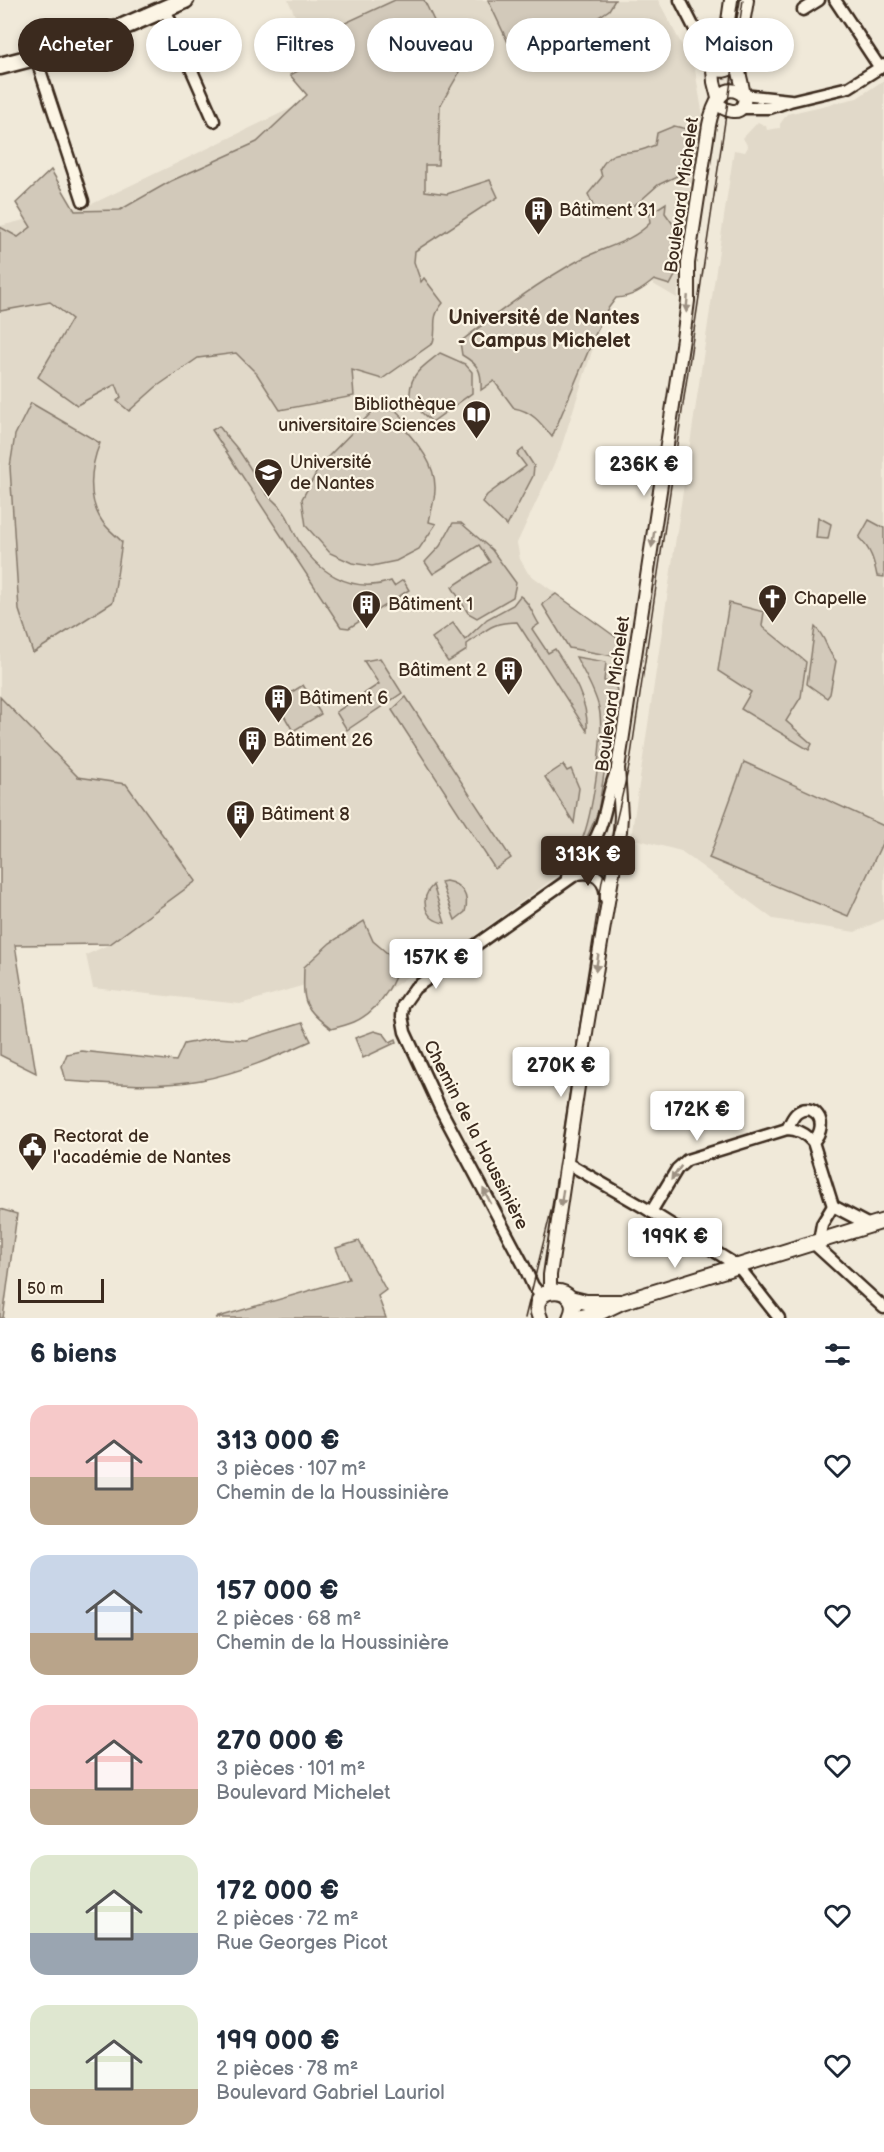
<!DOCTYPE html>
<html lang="fr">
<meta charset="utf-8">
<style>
:root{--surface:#fff;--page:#f6f6f7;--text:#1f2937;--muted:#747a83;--accent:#3b2a1e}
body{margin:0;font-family:"Balsamiq Sans",sans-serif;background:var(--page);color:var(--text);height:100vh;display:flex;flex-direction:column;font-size:22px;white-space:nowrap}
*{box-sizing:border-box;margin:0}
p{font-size:20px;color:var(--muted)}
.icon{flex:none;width:33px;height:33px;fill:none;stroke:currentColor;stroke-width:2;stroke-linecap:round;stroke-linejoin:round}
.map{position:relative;height:1318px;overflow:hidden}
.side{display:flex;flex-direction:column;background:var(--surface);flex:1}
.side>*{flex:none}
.guide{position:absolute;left:18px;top:18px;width:849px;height:54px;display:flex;gap:12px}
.scale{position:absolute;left:18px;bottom:15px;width:86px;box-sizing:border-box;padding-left:6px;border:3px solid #3b2a1e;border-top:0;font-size:16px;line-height:21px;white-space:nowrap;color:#3b2a1e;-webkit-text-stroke:4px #fcf5e5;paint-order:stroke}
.price{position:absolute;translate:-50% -51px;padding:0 14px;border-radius:6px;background:#fff;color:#222;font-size:20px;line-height:39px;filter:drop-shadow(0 2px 3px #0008)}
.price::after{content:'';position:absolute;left:50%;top:36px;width:18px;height:14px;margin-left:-9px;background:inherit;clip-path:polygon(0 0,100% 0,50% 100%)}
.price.on{background:var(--accent);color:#fff}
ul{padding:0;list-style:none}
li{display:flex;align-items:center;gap:18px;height:150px;padding:0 30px}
li span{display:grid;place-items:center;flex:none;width:168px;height:120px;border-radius:18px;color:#555}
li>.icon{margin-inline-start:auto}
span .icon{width:72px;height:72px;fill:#fffc;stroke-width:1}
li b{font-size:26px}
h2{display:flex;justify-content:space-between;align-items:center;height:72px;padding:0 30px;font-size:26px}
.pill{padding:0 21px;border-radius:27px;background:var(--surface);box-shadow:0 3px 9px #0003;font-size:21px;line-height:54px}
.pill.on{background:var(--accent);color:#fff}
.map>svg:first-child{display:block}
</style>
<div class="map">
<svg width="884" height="1318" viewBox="0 0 884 1318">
<rect width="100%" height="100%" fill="#f0e9d9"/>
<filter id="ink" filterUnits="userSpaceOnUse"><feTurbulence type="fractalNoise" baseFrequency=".0167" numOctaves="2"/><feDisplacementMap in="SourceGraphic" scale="12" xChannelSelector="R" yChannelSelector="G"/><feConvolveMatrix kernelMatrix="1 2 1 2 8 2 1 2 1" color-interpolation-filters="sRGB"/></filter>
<g filter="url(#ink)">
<!-- built -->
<g fill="#e1d9c9">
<path d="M288,0h370l37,70 9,52 -27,176 -41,-24 -32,40 -44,137 -43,92 3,16 8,14 96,70 -2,9 -4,5 -3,26 2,8 -17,111 -13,38 -23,31 -102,74 -9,-3 -17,12 -4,12 -15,4 -31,22 -78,-8 -68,20 -147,-16 -7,-33 24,-11 16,-160 -48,-7 -78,-80v-471l94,-23 239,-115 -30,-55z"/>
<path d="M884,80v839l-29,13 -82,-13 -92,-68 -50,-13 103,-688 11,2 3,-5 -5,-9 15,-16 8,4 1,4 13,-2v-4l7,-10 70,-16z"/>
</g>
<!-- green -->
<g fill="#d2c9ba" stroke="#867a6c" stroke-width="1.5">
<path d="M395,0h29l35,73 -19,33 -2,59h-13v26l22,3 43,-14 8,17 -83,54 -1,11 7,20 3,-4 19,25c-14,17 -5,22 -10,40l-51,36 -30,-9 2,26 -74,14 -23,-36 -21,-21 -38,5 -42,29 -27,24 -12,-10 4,-4 -5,-13 -39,21 -39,-28 34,-58 -22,-17 -50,9v-84l18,10 13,-10 -15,-24 35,-33 24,41 45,-1 51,-29 86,-39 50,-47 -17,-20 37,-19 -10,-20z"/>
<path d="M488,0h127l-6,10 -73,49 -22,-4z"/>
<path d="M674,126l17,4 4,14 -2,17 -12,13 -23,11 -19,17 -32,19 -9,-4 -10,-23 14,-17 -2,-8c11,-19 18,-15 37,-18 6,-1 12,-4 18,-6l2,-12z"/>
<path d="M666,203l-1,10 13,18 -4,24 4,3 -1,14 -7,13 -16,-5c-12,10 -22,17 -38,18l-12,16 -52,123c-11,-14 -20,-26 -38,-29l-20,-27 -13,9c1,-19 -2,-25 -19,-35l-2,-13c39,-30 78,-60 121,-83 24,-12 51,-17 69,-36l-1,-9z"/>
<path d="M440,353l25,11 7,8v21l-40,29 -22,-20c-2,-28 10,-33 30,-49z"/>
<path d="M31,403l69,40c-10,24 -13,56 2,78 5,8 14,14 20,21l-9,60 -80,51 -14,-43 -9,-143 5,-32z"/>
<path d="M384,407l9,1 14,13 -5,5c15,17 34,38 33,63 0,10 -4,22 -6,33l7,2 -17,25 -23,12 -24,5 -20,-3 -22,-10 -24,-27 -4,-27 19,-35 52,-53z"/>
<path d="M219,426c6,9 14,17 20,25 10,14 18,30 28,43 6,7 14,12 19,21 4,6 6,14 10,21 19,35 55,59 95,45l3,5 9,-6 6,10 -60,38 -8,-1 -129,-197z"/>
<path d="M523,449l11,17 -1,10 -26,50 -25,-24 5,-7 39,-29 -9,-12z"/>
<path d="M818,517l13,7 -3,15 -12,-1z"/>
<path d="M869,520l15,8v49l-7,-1c-3,-15 -6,-27 -18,-38z"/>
<path d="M453,523h8l31,27 24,33 -3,14 -36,21 -9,-5 -16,-26 38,-25 -11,-17 -46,29 -8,-12 15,-16z"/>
<path d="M556,594l68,49 -2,9 -4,5 -49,-9 -27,-44z"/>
<path d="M520,596c9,5 13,19 19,28l-7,5 16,24 7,-4c16,25 34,51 32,82l-70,-109c-26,0 -30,8 -50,22v6l-19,12 -16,-24 21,-15 12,17 22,-21 26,-14z"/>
<path d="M729,603l35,9 -2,14 44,36 -5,35 -15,24 26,23 -3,6 -68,-41 10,-17 -33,-21z"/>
<path d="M815,627c12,11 11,23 21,34l-6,33 -3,4 -20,-14z"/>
<path d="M576,657l30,5 -2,19 11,2 2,8 -19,121 -14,32 -3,-2c11,-24 24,-108 18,-134 -4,-18 -15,-35 -23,-51z"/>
<path d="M380,658l22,35 -55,37 -11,-18 43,-28 -15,-23z"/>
<path d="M303,685l18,29 -28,17 -17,-29z"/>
<path d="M0,697l78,80 48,7 70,97 -86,63 -95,1 21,128 -36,-18z"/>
<path d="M406,697l105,161 -16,11 -103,-159z"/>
<path d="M744,762l140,64v13l-36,77 -139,-58z"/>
<path d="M563,765l4,6 4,-2 8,19 -5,35 -29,-46z"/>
<path d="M446,881c16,3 24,15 19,31l-10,8 -14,-38z"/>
<path d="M433,885l12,38c-21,-3 -26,-24 -12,-38z"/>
<path d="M364,921l9,20 14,12 11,15c-6,21 -23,45 -44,54 -7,3 -15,5 -23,7 -29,-22 -28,-27 -27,-62l26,-24z"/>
<path d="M302,1023l9,18c-36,16 -72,32 -110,39 -44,8 -91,4 -135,1l-4,-15 5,-12 14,-3 95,10 8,-17 32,-6 30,2z"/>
<path d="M374,1031l10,3 6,8 6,-3 1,3 -34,16 -8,-20z"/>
<path d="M0,1209l17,5 -14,104h-3z"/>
<path d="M359,1241l27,49 -8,6 8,22h-171l134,-39 -13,-31z"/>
</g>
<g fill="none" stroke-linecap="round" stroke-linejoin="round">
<defs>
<g id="minor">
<path d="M680,0l26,51 5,6"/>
<path d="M835,0l45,68"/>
<path d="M165,9l49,112"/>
<path d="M803,10l16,-10"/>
<path d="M36,58l47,143"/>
<path d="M743,95l47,5"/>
<path d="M741,108h29l20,-7 59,-14 35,-22"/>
<path d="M578,873l30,-25 10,-2"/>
<path d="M567,877c15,-16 29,-34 35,-55 6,-19 7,-37 16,-54"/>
<path d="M787,1129c3,-5 5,-12 10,-16 15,-12 35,8 16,29"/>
<path d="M567,1163l78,45 93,58 41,52"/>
<path d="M651,1212l26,-43 10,-9 100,-31c11,0 19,5 26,13l20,64"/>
<path d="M819,1241l3,-17 11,-18 36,19"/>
<path d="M813,1243l71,65"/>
<path d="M542,1297l-9,-11 -9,-20 -83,-156 -36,-78 -3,-16 1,-11 12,-17 160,-113c20,-6 31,5 31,24"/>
</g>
<g id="tertiary">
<path d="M719,51l9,-30 3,-21"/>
<path d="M713,69c10,4 17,1 26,-6"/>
<path d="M718,98l-4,-16 -1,-13 -4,-8c6,-13 19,-11 30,-4"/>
<path d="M717,103c7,7 23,14 27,0 2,-6 -4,-24 -5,-32 -3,-23 5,-49 8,-71"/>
<path d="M550,1291v-16l37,-249 33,-195 1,-15 -3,-48 65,-429 5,-38v-38l21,-138c3,-15 13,-47 34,-30"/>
</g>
<g id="secondary">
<path d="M570,1298l16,4h34"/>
<path d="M540,1318c-16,-36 47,-35 30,0"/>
<path d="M577,1318l22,-5 23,-11 262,-81"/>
</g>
<path id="primary" d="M0,66l81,-21 104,-45"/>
</defs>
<!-- minor casing -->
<use href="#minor" stroke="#3b2a1e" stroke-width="15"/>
<!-- tertiary casing -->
<use href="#tertiary" stroke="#3b2a1e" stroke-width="16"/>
<!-- secondary casing -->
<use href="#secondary" stroke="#3b2a1e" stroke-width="18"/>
<!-- primary casing -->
<use href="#primary" stroke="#3b2a1e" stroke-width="21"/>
<!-- minor -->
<use href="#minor" stroke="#fcf5e5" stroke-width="10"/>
<!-- tertiary -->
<use href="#tertiary" stroke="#fcf5e5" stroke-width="12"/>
<!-- secondary -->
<use href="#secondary" stroke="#fcf5e5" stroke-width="14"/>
<!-- primary -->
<use href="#primary" stroke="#fcf5e5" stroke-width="16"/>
<!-- tram -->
<path stroke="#3b2a1e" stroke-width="1.5" d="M525,1318l27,-111 50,-326 28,-119 113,-762"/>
</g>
<!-- one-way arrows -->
<defs><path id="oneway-solid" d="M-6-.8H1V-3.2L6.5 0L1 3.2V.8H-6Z" transform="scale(1.5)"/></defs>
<g fill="#9c9082">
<use href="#oneway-solid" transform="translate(687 304) rotate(95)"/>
<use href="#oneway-solid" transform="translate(653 539) rotate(99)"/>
<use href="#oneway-solid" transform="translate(597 963) rotate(99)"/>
<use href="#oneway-solid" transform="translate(676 1173) rotate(126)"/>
<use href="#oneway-solid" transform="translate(487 1196) rotate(-118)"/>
<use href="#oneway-solid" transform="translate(562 1198) rotate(98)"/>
</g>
</g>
<!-- icons -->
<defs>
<symbol id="building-pin" viewBox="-11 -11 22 30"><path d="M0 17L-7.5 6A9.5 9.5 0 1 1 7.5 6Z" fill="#3b2a1e" stroke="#fcf5e5"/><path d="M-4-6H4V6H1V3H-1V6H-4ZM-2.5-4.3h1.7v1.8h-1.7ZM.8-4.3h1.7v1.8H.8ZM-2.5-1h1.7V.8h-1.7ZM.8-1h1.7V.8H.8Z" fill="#fff"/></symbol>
<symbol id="library-pin" viewBox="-11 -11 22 30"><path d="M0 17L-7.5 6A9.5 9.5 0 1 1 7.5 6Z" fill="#3b2a1e" stroke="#fcf5e5"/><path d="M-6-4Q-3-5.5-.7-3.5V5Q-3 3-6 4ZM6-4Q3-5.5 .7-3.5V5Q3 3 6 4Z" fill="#fff"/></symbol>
<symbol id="university-pin" viewBox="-11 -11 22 30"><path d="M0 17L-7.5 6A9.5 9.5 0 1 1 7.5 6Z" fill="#3b2a1e" stroke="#fcf5e5"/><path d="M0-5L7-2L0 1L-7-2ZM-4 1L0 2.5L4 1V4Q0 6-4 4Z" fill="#fff"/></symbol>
<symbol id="church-pin" viewBox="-11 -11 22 30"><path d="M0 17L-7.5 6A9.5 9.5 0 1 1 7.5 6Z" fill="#3b2a1e" stroke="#fcf5e5"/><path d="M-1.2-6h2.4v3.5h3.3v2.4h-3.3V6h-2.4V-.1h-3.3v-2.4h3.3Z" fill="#fff"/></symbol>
<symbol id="civic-pin" viewBox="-11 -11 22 30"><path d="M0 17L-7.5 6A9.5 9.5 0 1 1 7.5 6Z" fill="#3b2a1e" stroke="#fcf5e5"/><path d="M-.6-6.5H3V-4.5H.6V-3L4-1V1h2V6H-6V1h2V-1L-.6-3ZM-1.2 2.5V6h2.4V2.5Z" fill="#fff"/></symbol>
</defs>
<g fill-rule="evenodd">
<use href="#building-pin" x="522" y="194" width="33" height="45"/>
<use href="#library-pin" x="460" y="398" width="33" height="45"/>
<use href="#university-pin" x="252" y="456" width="33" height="45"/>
<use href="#church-pin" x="756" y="582" width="33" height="45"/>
<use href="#building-pin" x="350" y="588" width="33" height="45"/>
<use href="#building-pin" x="492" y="654" width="33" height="45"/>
<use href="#building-pin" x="262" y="682" width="33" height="45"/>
<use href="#building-pin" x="236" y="724" width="33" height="45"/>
<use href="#building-pin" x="224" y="798" width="33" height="45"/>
<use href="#civic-pin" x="16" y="1130" width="33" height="45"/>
</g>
<g text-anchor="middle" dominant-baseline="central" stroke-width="4.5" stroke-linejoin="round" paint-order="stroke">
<!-- street labels -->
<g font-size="18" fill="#3b2a1e" stroke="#fcf5e5">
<text transform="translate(682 195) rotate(-82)">Boulevard Michelet</text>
<text transform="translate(613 694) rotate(-82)">Boulevard Michelet</text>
<text transform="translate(476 1135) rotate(63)">Chemin de la Houssinière</text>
</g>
<!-- poi labels -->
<g font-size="18" fill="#3b2a1e" stroke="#fcf5e5" text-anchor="start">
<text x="559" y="210">Bâtiment 31</text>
<text x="456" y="404" text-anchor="end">Bibliothèque<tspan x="456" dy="21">universitaire Sciences</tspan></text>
<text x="290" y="462">Université<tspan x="290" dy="21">de Nantes</tspan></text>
<text x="794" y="598">Chapelle</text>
<text x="388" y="604">Bâtiment 1</text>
<text x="487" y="670" text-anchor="end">Bâtiment 2</text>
<text x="299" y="698">Bâtiment 6</text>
<text x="273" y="740">Bâtiment 26</text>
<text x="261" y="814">Bâtiment 8</text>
<text x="53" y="1136">Rectorat de<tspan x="53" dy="21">l'académie de Nantes</tspan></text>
</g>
<!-- neighbourhood labels -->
<g font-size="20" font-weight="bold" fill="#3b2a1e" stroke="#fcf5e5">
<text x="544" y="318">Université de Nantes<tspan x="544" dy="23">- Campus Michelet</tspan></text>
</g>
</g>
</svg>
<div class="scale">50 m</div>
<b class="price" style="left:644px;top:497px">236K €</b>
<b class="price on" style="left:588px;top:887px">313K €</b>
<b class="price" style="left:436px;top:990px">157K €</b>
<b class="price" style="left:561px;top:1098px">270K €</b>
<b class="price" style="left:697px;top:1142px">172K €</b>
<b class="price" style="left:675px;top:1269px">199K €</b>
<div class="guide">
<a class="pill on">Acheter</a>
<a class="pill">Louer</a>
<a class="pill">Filtres</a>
<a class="pill">Nouveau</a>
<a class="pill">Appartement</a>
<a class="pill">Maison</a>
</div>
</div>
<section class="side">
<h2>6 biens<svg class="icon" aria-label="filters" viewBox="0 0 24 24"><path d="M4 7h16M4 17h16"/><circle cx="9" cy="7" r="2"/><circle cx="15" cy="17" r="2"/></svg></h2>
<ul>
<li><span style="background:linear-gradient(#f6c9c9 60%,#b9a48a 0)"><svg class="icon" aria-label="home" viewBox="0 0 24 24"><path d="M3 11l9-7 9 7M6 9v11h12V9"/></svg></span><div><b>313 000 €</b><p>3 pièces · 107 m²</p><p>Chemin de la Houssinière</p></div><svg class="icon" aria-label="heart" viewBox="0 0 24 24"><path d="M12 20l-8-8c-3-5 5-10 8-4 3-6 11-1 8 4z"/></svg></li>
<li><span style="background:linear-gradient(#c9d6e8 65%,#b9a48a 0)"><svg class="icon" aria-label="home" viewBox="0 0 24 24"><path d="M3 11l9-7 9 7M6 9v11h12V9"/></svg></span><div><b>157 000 €</b><p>2 pièces · 68 m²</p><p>Chemin de la Houssinière</p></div><svg class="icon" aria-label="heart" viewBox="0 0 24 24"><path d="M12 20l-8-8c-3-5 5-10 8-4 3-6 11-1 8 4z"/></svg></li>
<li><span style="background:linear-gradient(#f6c9c9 70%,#b9a48a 0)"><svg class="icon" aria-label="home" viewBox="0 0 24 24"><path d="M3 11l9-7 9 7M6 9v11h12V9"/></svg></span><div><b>270 000 €</b><p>3 pièces · 101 m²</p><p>Boulevard Michelet</p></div><svg class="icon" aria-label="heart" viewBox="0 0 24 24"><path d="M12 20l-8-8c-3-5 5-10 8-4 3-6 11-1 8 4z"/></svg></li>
<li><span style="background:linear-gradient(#dfe7d0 65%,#9aa5b1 0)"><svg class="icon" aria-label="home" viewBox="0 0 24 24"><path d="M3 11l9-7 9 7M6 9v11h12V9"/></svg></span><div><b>172 000 €</b><p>2 pièces · 72 m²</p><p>Rue Georges Picot</p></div><svg class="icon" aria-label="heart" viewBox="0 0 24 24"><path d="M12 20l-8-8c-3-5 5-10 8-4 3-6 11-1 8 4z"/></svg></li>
<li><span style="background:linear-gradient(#dfe7d0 70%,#b9a48a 0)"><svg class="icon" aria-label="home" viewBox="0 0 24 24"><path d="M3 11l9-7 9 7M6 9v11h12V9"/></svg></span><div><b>199 000 €</b><p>2 pièces · 78 m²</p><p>Boulevard Gabriel Lauriol</p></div><svg class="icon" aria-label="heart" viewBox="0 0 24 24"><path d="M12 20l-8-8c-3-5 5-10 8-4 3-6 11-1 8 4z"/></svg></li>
</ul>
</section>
